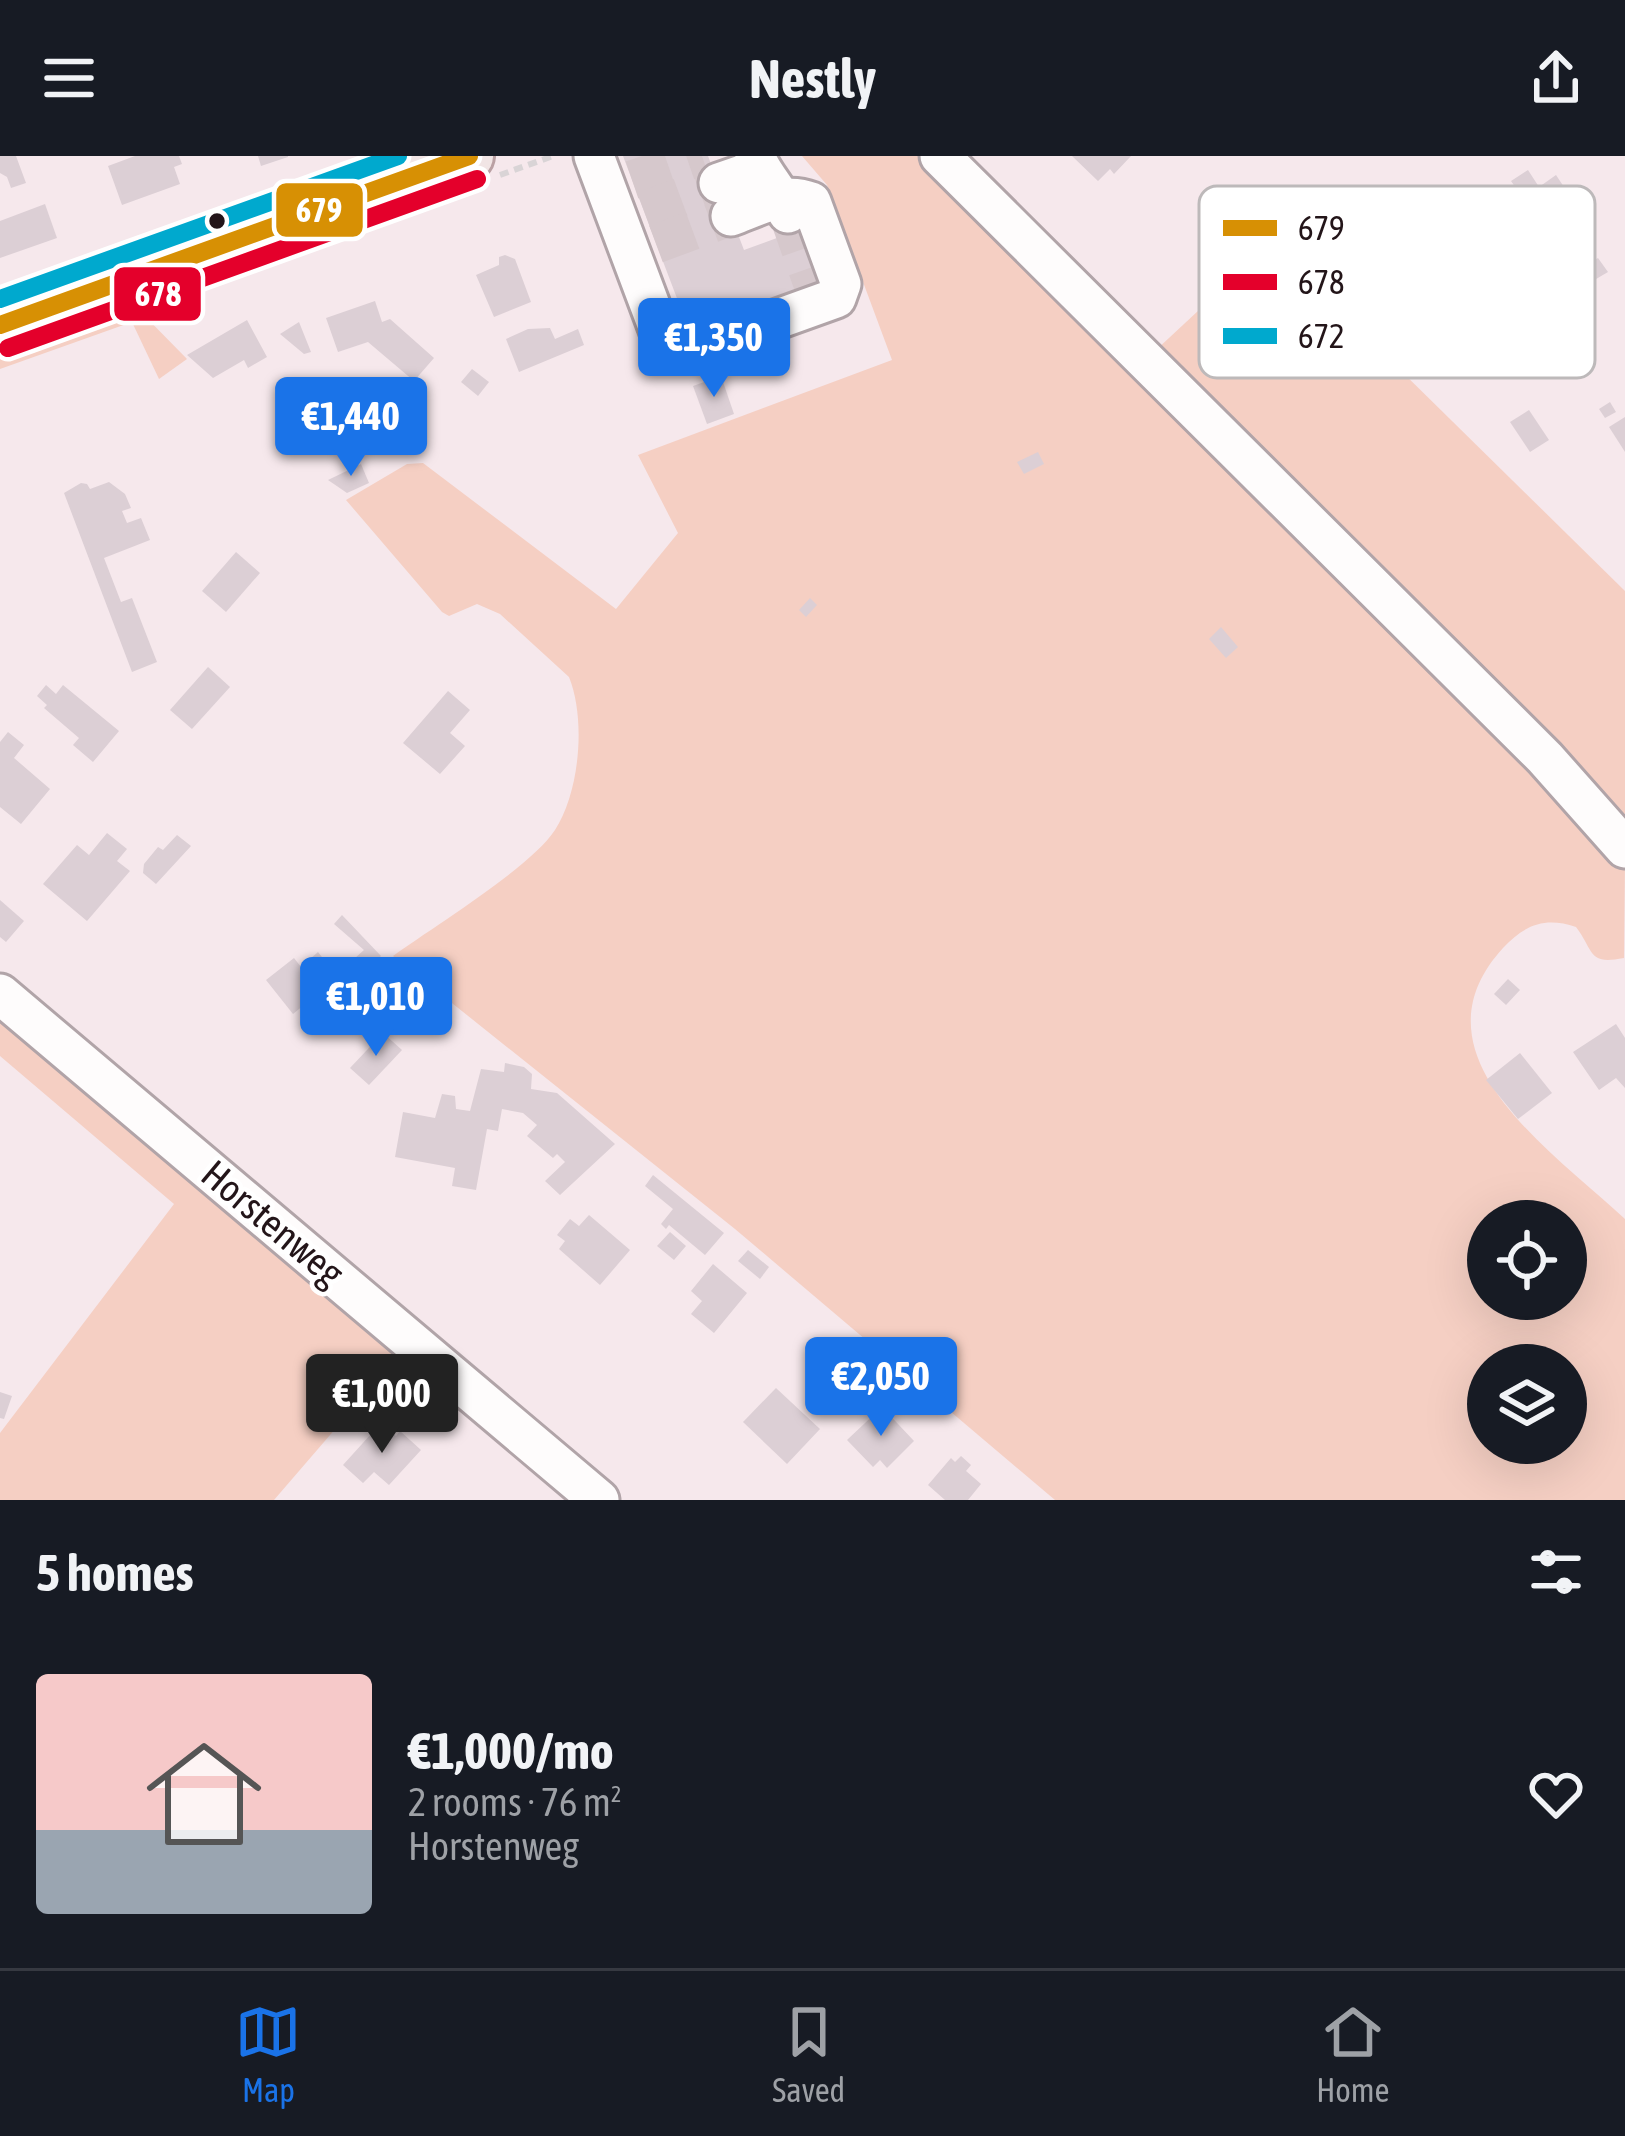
<!DOCTYPE html>
<meta charset="utf-8">
<style>
:root{--surface:#171b24;--page:#20242c;--text:#f1f3f6;--muted:#9ea1a6;--line:#363941;--accent:#1a73e8}
body{margin:0;font-family:"Asap Condensed",sans-serif;background:var(--page);color:var(--text);height:100vh;display:flex;flex-direction:column;font-size:45px;white-space:nowrap}
*{box-sizing:border-box;margin:0}
p{font-size:39px;color:var(--muted)}
.icon{flex:none;width:66px;height:66px;fill:none;stroke:currentColor;stroke-width:2;stroke-linecap:round;stroke-linejoin:round}
.map{position:relative;height:1344px;overflow:hidden}
.details{display:flex;flex-direction:column;background:var(--surface);flex:1}
.details>*{flex:none}
.controls{position:absolute;left:1467px;top:1044px;display:grid;gap:24px}
.controls a{display:grid;place-items:center;width:120px;height:120px;border-radius:50%;background:var(--surface);box-shadow:0 12px 48px #0002;font-size:60px}
.price{position:absolute;translate:-50% -102px;padding:0 27px;border-radius:12px;background:var(--accent);color:#fff;font-size:39px;line-height:78px;filter:drop-shadow(0 3px 6px #0008)}
.price::after{content:'';position:absolute;left:50%;top:72px;width:36px;height:27px;margin-left:-18px;background:inherit;clip-path:polygon(0 0,100% 0,50% 100%)}
.price.current{background:#222;color:#fff}
ul{padding:0;list-style:none}
li{display:flex;align-items:center;gap:36px;height:300px;padding:0 36px}
li+li{border-top:3px solid var(--line)}
li span{display:grid;place-items:center;flex:none;width:336px;height:240px;border-radius:12px;color:#555}
li>.icon{margin-inline-start:auto}
span .icon{width:144px;height:144px;fill:#fffc;stroke-width:1}
li b{font-size:51px}
h2{display:flex;justify-content:space-between;align-items:center;height:144px;padding:0 36px;font-size:51px}
header{display:flex;justify-content:space-between;align-items:center;height:156px;padding:0 36px;background:var(--surface);font-size:54px;font-weight:700}
.tabs{display:flex;justify-content:space-around;align-items:center;height:168px;border-top:3px solid var(--line);background:var(--surface);font-size:33px;color:var(--muted)}
.tabs a{display:grid;justify-items:center;gap:6px}
.tabs .current{color:var(--accent)}
.map>svg:first-child{display:block}
</style>
<header><svg class="icon" aria-label="menu" viewBox="0 0 24 24"><path d="M4 6h16M4 12h16M4 18h16"/></svg>Nestly<svg class="icon" aria-label="share" viewBox="0 0 24 24"><path d="M12 15V3M7 8l5-5 5 5M5 13v7h14v-7"/></svg></header>
<div class="map">
<svg width="1625" height="1344" viewBox="0 0 1625 1344">
<rect width="100%" height="100%" fill="#f6e8ec"/>
<!-- green -->
<g fill="#f5cfc3" fill-rule="evenodd">
<path d="M802,0h122l701,706 -1,96c-37,7 -29,-6 -48,-31 -30,-10 -51,-3 -73,21 -97,106 49,203 122,271v281h-570l-320,-271 -342,-273c40,-29 137,-88 162,-126 25,-39 31,-111 14,-153l-69,-63 -23,-10 -28,12 -7,-4 -96,-112 61,-36 16,-1 193,146 62,-76 -40,-78 254,-95 -65,-175zM1488,1065h78v78h-78zM1488,1209h78v78h-78z"/>
<path d="M1271,87l354,348v242l-470,-482z"/>
<path d="M129,144l58,59 -28,20 -27,-57 -132,47v-23z"/>
<path d="M0,862l399,337 -125,145h-274v-67l174,-229 -174,-148z"/>
</g>
<!-- building -->
<g fill="#dccfd5">
<path d="M0,0h16l10,27 -15,5 -4,-11 -7,-4z"/>
<path d="M135,0h44l3,8 -8,3 6,17 -58,21 -14,-39z"/>
<path d="M258,0h30v1l-27,9z"/>
<path d="M623,0h85l36,94 41,-15 -7,-18 19,-7 27,70 -135,50z"/>
<path d="M1072,0h59l-17,18 -4,-5 -12,12z"/>
<path d="M1528,14l11,17 17,-12 22,33 -47,31 -14,-21 14,-8 -20,-29z"/>
<path d="M45,48l12,34 -57,20v-37z"/>
<path d="M505,99l10,4 16,43 -37,15 -18,-42 23,-10v-8z"/>
<path d="M1598,102l10,14 -17,10 -9,-14z"/>
<path d="M375,145l7,21 8,-3 44,39 -20,23 -46,-39 -30,10 -12,-34z"/>
<path d="M247,164l20,37 -19,11 -4,-8 -31,18 -26,-23z"/>
<path d="M299,166l12,30 -7,2 -24,-20z"/>
<path d="M550,172l5,11 23,-10 6,16 -65,27 -13,-33 22,-10z"/>
<path d="M472,213l17,13 -11,14 -17,-14z"/>
<path d="M721,220l13,38 -27,10 -14,-38z"/>
<path d="M376,237l43,37 -10,12 -43,-37z"/>
<path d="M1610,246l6,10 -11,6 -6,-9z"/>
<path d="M1529,254l20,30 -19,12 -20,-30z"/>
<path d="M1625,261v35l-16,-25z"/>
<path d="M1038,296l6,12 -20,10 -7,-12z"/>
<path d="M361,308l8,19 -22,10 -19,-13z"/>
<path d="M109,326l16,12 6,14 -9,3 5,12 14,-5 9,22 -46,18 17,44 11,-4 25,64 -25,10 -68,-179 17,-10 6,1 3,5z"/>
<path d="M236,396l24,21 -34,39 -24,-21z"/>
<path d="M810,442l7,7 -11,12 -7,-7z"/>
<path d="M1221,471l17,20 -12,11 -17,-19z"/>
<path d="M208,511l22,20 -38,42 -22,-19z"/>
<path d="M46,529l10,9 7,-9 56,46 -26,31 -20,-17 6,-7 -35,-30 3,-3 -10,-9z"/>
<path d="M448,535l22,19 -20,23 15,13 -25,28 -37,-31z"/>
<path d="M8,576l16,13 -10,13 36,31 -29,35 -21,-17v-65z"/>
<path d="M107,677l20,16 -10,12 13,10 -43,50 -44,-37 34,-39 12,10z"/>
<path d="M177,679l14,11 -35,38 -13,-11 1,-9 14,-17 5,3z"/>
<path d="M0,744l24,21 -18,21 -6,-5z"/>
<path d="M342,759l39,41 -27,23 -10,-11 20,-18 -30,-26z"/>
<path d="M318,796l7,9 -8,8 12,15 -36,30 -27,-34 28,-22 7,9z"/>
<path d="M1508,823l12,11 -14,15 -12,-11z"/>
<path d="M1616,868l9,14v50l-9,-10 -17,12 -26,-38z"/>
<path d="M383,877l19,17 -33,35 -19,-17z"/>
<path d="M1520,897l32,40 -34,26 -32,-39z"/>
<path d="M505,907l19,4 8,7 -1,15 26,4 58,51 -55,51 -15,-14 20,-19 -8,-8 -4,4 -26,-22 10,-11 -14,-12 -21,-4 -4,22 -11,-2 -11,61 -24,-4 3,-18 -60,-11 8,-45 32,6 7,-24 13,2 1,13 14,2 11,-42 23,3z"/>
<path d="M653,1019l71,58 -19,22 -36,-30 -3,4 -5,-5 12,-15 -28,-23z"/>
<path d="M589,1059l41,35 -30,35 -41,-36 6,-8 -8,-6 13,-16 9,7z"/>
<path d="M670,1076l16,14 -12,14 -17,-14z"/>
<path d="M748,1094l21,17 -9,12 -22,-18z"/>
<path d="M713,1108l34,29 -33,40 -23,-19 11,-13 -11,-10z"/>
<path d="M776,1232l44,41 -33,35 -44,-42z"/>
<path d="M0,1236l12,4 -8,23 -4,-1z"/>
<path d="M882,1251l32,34 -27,27 -7,-8 -7,7 -26,-27z"/>
<path d="M381,1267l15,13 4,-5 21,19 -32,35 -15,-13 -11,11 -20,-18z"/>
<path d="M961,1300l10,9 -5,6 15,13 -13,16h-23l-17,-15 23,-27 4,4z"/>
</g>
<g fill="none" stroke-linecap="round" stroke-linejoin="round">
<!-- minor-tunnel -->
<g stroke="#d6c8cc" stroke-width="39" stroke-dasharray="39 20" stroke-linecap="butt">
<path d="M632,24l70,-24"/>
<path d="M644,55l75,-28"/>
<path d="M788,57l25,71"/>
<path d="M656,88l75,-28"/>
</g>
<defs>
<g id="minor">
<path d="M594,0l69,184 23,12 150,-54 5,-14 -30,-82c-28,-11 -53,4 -80,14"/>
<path d="M755,0c8,21 25,35 33,57"/>
<path d="M940,0l605,602 80,90"/>
<path d="M719,27l40,-14"/>
<path d="M0,838l599,506"/>
</g>
<path id="major" d="M0,169l469,-169"/>
</defs>
<!-- minor casing -->
<use href="#minor" stroke="#b1a4a8" stroke-width="45"/>
<!-- major casing -->
<use href="#major" stroke="#baa0a3" stroke-width="54"/>
<!-- path -->
<path stroke="#d9d4d6" stroke-width="6" stroke-dasharray="9 6" stroke-linecap="butt" d="M500,19l53,-19"/>
<!-- minor -->
<use href="#minor" stroke="#fefcfc" stroke-width="39"/>
<!-- major -->
<use href="#major" stroke="#f1e5e5" stroke-width="48"/>
<defs>
<path id="bus-1" d="M0,169l469,-169"/>
<path id="bus-2" d="M8,192l469,-169"/>
<path id="bus-3" d="M0,143l398,-143"/>
</defs>
<!-- bus-1 casing -->
<use href="#bus-1" stroke="#fff" stroke-width="27"/>
<!-- bus-2 casing -->
<use href="#bus-2" stroke="#fff" stroke-width="27"/>
<!-- bus-3 casing -->
<use href="#bus-3" stroke="#fff" stroke-width="27"/>
<!-- bus-1 -->
<use href="#bus-1" stroke="#d79004" stroke-width="18"/>
<!-- bus-2 -->
<use href="#bus-2" stroke="#e4002b" stroke-width="18"/>
<!-- bus-3 -->
<use href="#bus-3" stroke="#00a9ce" stroke-width="18"/>
</g>
<!-- markers -->
<circle fill="#231519" stroke="#fff" stroke-width="4.5" cx="217" cy="65" r="10"/>
<g text-anchor="middle" dominant-baseline="central" stroke-width="9" stroke-linejoin="round" paint-order="stroke">
<!-- street labels -->
<g font-size="39" fill="#231519" stroke="#fff">
<text transform="translate(273 1067) rotate(40)">Horstenweg</text>
</g>
</g>
<!-- legend -->
<rect x="1199" y="30" width="396" height="192" rx="18" fill="#fff" stroke="#bdb9ba" stroke-width="3"/>
<rect x="1223" y="64" width="54" height="16" fill="#d79004"/>
<rect x="1223" y="118" width="54" height="16" fill="#e4002b"/>
<rect x="1223" y="172" width="54" height="16" fill="#00a9ce"/>
<g font-size="33" fill="#231519">
<text x="1298" y="84">679</text>
<text x="1298" y="138">678</text>
<text x="1298" y="192">672</text>
</g>
<g stroke="#fff" stroke-width="4.5">
<rect x="274" y="25" width="91" height="58" rx="12" fill="#d79004"/>
<rect x="112" y="109" width="91" height="58" rx="12" fill="#e4002b"/>
</g>
<g font-size="33" text-anchor="middle" font-weight="bold" fill="#fff">
<text x="319" y="66">679</text>
<text x="158" y="150">678</text>
</g>
</svg>
<div class="controls">
<a><svg class="icon" aria-label="locate" viewBox="0 0 24 24"><circle cx="12" cy="12" r="6"/><path d="M12 2v4M12 18v4M2 12h4M18 12h4"/></svg></a>
<a><svg class="icon" aria-label="layers" viewBox="0 0 24 24"><path d="M12 4l9 5-9 5-9-5zM3 14l9 5 9-5"/></svg></a>
</div>
<b class="price" style="left:714px;top:244px">€1,350</b>
<b class="price" style="left:351px;top:323px">€1,440</b>
<b class="price" style="left:376px;top:903px">€1,010</b>
<b class="price" style="left:881px;top:1283px">€2,050</b>
<b class="price current" style="left:382px;top:1300px">€1,000</b>
</div>
<section class="details">
<h2>5 homes<svg class="icon" aria-label="filters" viewBox="0 0 24 24"><path d="M4 7h16M4 17h16"/><circle cx="9" cy="7" r="2"/><circle cx="15" cy="17" r="2"/></svg></h2>
<ul>
<li><span style="background:linear-gradient(#f6c9c9 65%,#9aa5b1 0)"><svg class="icon" aria-label="home" viewBox="0 0 24 24"><path d="M3 11l9-7 9 7M6 9v11h12V9"/></svg></span><div><b>€1,000/mo</b><p>2 rooms · 76 m²</p><p>Horstenweg</p></div><svg class="icon" aria-label="heart" viewBox="0 0 24 24"><path d="M12 20l-8-8c-3-5 5-10 8-4 3-6 11-1 8 4z"/></svg></li>
</ul>
</section>
<nav class="tabs">
<a class="current"><svg class="icon" aria-label="map" viewBox="0 0 24 24"><path d="M3 6l6-2 6 2 6-2v14l-6 2-6-2-6 2zM9 4v14M15 6v14"/></svg>Map</a>
<a><svg class="icon" aria-label="saved" viewBox="0 0 24 24"><path d="M7 4h10v16l-5-4-5 4z"/></svg>Saved</a>
<a><svg class="icon" aria-label="home" viewBox="0 0 24 24"><path d="M3 11l9-7 9 7M6 9v11h12V9"/></svg>Home</a>
</nav>
